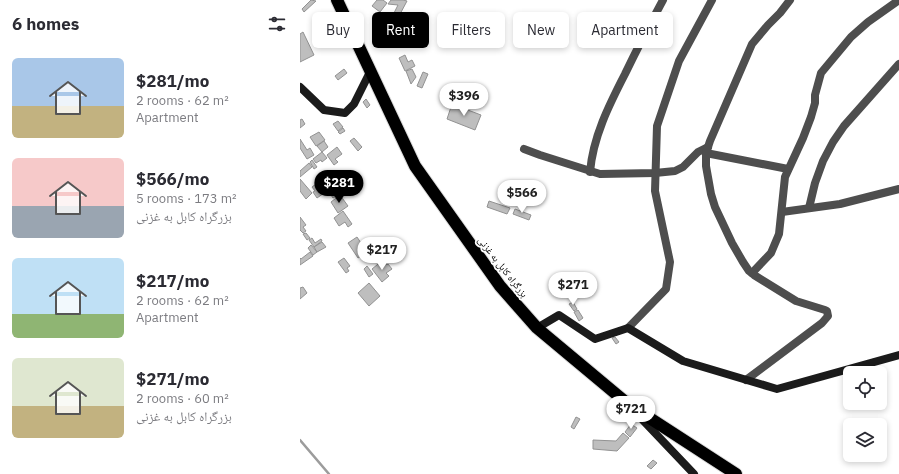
<!DOCTYPE html>
<meta charset="utf-8">
<style>
:root{--surface:#fff;--page:#f2f2f3;--text:#2b2b33;--muted:#7c7c81;--accent:#000}
body{margin:0;font-family:"IBM Plex Sans","Noto Naskh Arabic",sans-serif;background:var(--page);color:var(--text);height:100vh;display:flex;flex-direction:column;font-size:15px;white-space:nowrap}
*{box-sizing:border-box;margin:0}
p{font-size:13px;color:var(--muted)}
.icon{flex:none;width:22px;height:22px;fill:none;stroke:currentColor;stroke-width:2;stroke-linecap:round;stroke-linejoin:round}
.map{position:relative;flex:1;overflow:hidden}
.side{display:flex;flex-direction:column;background:var(--surface);width:300px}
.side>*{flex:none}
.hud{position:absolute;left:12px;top:12px;width:380px;height:36px;display:flex;gap:8px}
.controls{position:absolute;left:543px;top:366px;display:grid;gap:8px}
.controls a{display:grid;place-items:center;width:44px;height:44px;border-radius:6px;background:var(--surface);box-shadow:0 2px 6px #0003;font-size:20px}
.price{position:absolute;translate:-50% -34px;padding:0 9px;border-radius:14px;background:#fff;color:#222;font-size:13px;line-height:26px;filter:drop-shadow(0 1px 2px #0008)}
.price::after{content:'';position:absolute;left:50%;top:24px;width:12px;height:9px;margin-left:-6px;background:inherit;clip-path:polygon(0 0,100% 0,50% 100%)}
.price.selected{background:var(--accent);color:#fff}
ul{padding:0;list-style:none}
li{display:flex;align-items:center;gap:12px;height:100px;padding:0 12px}
li span{display:grid;place-items:center;flex:none;width:112px;height:80px;border-radius:6px;color:#555}
li>.icon{margin-inline-start:auto}
span .icon{width:48px;height:48px;fill:#fffc;stroke-width:1}
li b{font-size:17px}
h2{display:flex;justify-content:space-between;align-items:center;height:48px;padding:0 12px;font-size:17px}
.chip{padding:0 14px;border-radius:6px;background:var(--surface);box-shadow:0 2px 6px #0003;font-size:14px;line-height:36px}
.chip.selected{background:var(--accent);color:#fff}
main{display:flex;flex:1;min-height:0}
.map>svg:first-child{display:block}
</style>
<main>
<section class="side">
<h2>6 homes<svg class="icon" aria-label="filters" viewBox="0 0 24 24"><path d="M4 7h16M4 17h16"/><circle cx="9" cy="7" r="2"/><circle cx="15" cy="17" r="2"/></svg></h2>
<ul>
<li><span style="background:linear-gradient(#a9c7e8 60%,#c2b280 0)"><svg class="icon" aria-label="home" viewBox="0 0 24 24"><path d="M3 11l9-7 9 7M6 9v11h12V9"/></svg></span><div><b>$281/mo</b><p>2 rooms · 62 m²</p><p>Apartment</p></div></li>
<li><span style="background:linear-gradient(#f6c9c9 60%,#9aa5b1 0)"><svg class="icon" aria-label="home" viewBox="0 0 24 24"><path d="M3 11l9-7 9 7M6 9v11h12V9"/></svg></span><div><b>$566/mo</b><p>5 rooms · 173 m²</p><p>بزرگراه کابل به غزنی</p></div></li>
<li><span style="background:linear-gradient(#bfe0f5 70%,#8fb573 0)"><svg class="icon" aria-label="home" viewBox="0 0 24 24"><path d="M3 11l9-7 9 7M6 9v11h12V9"/></svg></span><div><b>$217/mo</b><p>2 rooms · 62 m²</p><p>Apartment</p></div></li>
<li><span style="background:linear-gradient(#dfe7d0 60%,#c2b280 0)"><svg class="icon" aria-label="home" viewBox="0 0 24 24"><path d="M3 11l9-7 9 7M6 9v11h12V9"/></svg></span><div><b>$271/mo</b><p>2 rooms · 60 m²</p><p>بزرگراه کابل به غزنی</p></div></li>
</ul>
</section>
<div class="map">
<svg width="599" height="474" viewBox="0 0 599 474">
<rect width="100%" height="100%" fill="#fff"/>
<g fill="none" stroke-linecap="round" stroke-linejoin="round">
<!-- stream -->
<path stroke="#9c9c9c" stroke-width="2.5" d="M0,440l29,34"/>
</g>
<!-- building -->
<g fill="#bebebe" stroke="#929292">
<path d="M11,0l5,1 -12,11 -2,-3z"/>
<path d="M77,0h6l4,3 -7,9 -8,-6z"/>
<path d="M91,0h12l4,1 -8,15 -5,-3 4,-8 -10,-1z"/>
<path d="M103,23l6,4 -5,8 2,2 -3,4 -12,-8 6,-8 3,2z"/>
<path d="M3,32l11,23 -14,7v-28z"/>
<path d="M86,38l3,4 -5,4 -3,-5z"/>
<path d="M105,55l3,7 4,-2 3,6 -10,5 -6,-13z"/>
<path d="M44,69l3,4 -9,7 -3,-4z"/>
<path d="M112,69l4,8 -5,7 -5,-13z"/>
<path d="M123,72l5,2 -6,14 -5,-2z"/>
<path d="M66,99l4,6 -3,3 -4,-6z"/>
<path d="M152,104l29,11 -6,15 -28,-11z"/>
<path d="M2,119l3,5 -5,4v-8z"/>
<path d="M38,121l5,6 -5,4 -5,-7z"/>
<path d="M43,128l2,3 -5,3 -2,-2z"/>
<path d="M19,132l6,8 -9,6 -6,-9z"/>
<path d="M54,138l8,9 -4,4 -8,-10z"/>
<path d="M0,139l7,11 3,-2 4,7 -7,4 -7,-11z"/>
<path d="M24,141l4,6 -6,5 -5,-6z"/>
<path d="M37,147l5,7 -7,5 3,3 -4,3 -7,-10z"/>
<path d="M22,152l5,6 -5,4 -1,-2 -5,3 -3,-4z"/>
<path d="M12,160l5,7 -3,2 -4,-7z"/>
<path d="M9,163l3,4 -12,10v-6z"/>
<path d="M31,174l3,4 -9,5 -3,-4z"/>
<path d="M0,179l12,14 -6,6 -6,-8z"/>
<path d="M20,181l7,10 -10,7 -4,-6 2,-1 -3,-4z"/>
<path d="M32,182l8,12 -7,4 -8,-12z"/>
<path d="M40,195l8,11 -10,7 -7,-11z"/>
<path d="M189,201l21,7 -3,6 -20,-7z"/>
<path d="M215,209l16,6 -2,5 -16,-6z"/>
<path d="M43,211l9,13 -4,3 -3,-5 -6,4 -5,-8z"/>
<path d="M0,217l6,8 -3,2 3,4 -3,2 -3,-3z"/>
<path d="M6,233l4,5 -3,2 -4,-6z"/>
<path d="M57,237l10,15 -9,6 -10,-15z"/>
<path d="M12,238l3,5 6,-4 1,2 -8,6 -5,-7z"/>
<path d="M22,242l4,5 -9,5 -3,-5z"/>
<path d="M11,245l6,7 -4,3 -5,-7z"/>
<path d="M10,252l3,4 -13,9v-7l1,1z"/>
<path d="M44,258l6,8 -3,2 2,3 -3,2 -8,-11z"/>
<path d="M83,260l4,5 1,-1 4,5 -6,4 3,3 -7,6 -10,-13z"/>
<path d="M67,266l6,8 -4,3 -5,-8z"/>
<path d="M69,283l11,13 -11,10 -11,-13z"/>
<path d="M3,287l4,6 -7,6v-11z"/>
<path d="M273,302l4,7 -3,2 -5,-7z"/>
<path d="M278,310l5,8 -4,3 -5,-9z"/>
<path d="M315,337l4,5 -3,2 -4,-6z"/>
<path d="M311,408l6,5 -3,4 -6,-4z"/>
<path d="M276,417l4,2 -6,10 -3,-2z"/>
<path d="M331,424l6,4 -7,9 -5,-5z"/>
<path d="M323,433l6,5 -12,13 -24,-2v-9l23,1z"/>
<path d="M353,460l4,3 -6,6 -4,-3z"/>
</g>
<g fill="none" stroke-linecap="round" stroke-linejoin="round">
<defs>
<path id="highway" d="M37,0l78,166 85,120 37,42 91,76 108,70"/>
</defs>
<!-- highway casing -->
<use href="#highway" stroke="#dbdbdb" stroke-width="14"/>
<!-- street -->
<g stroke="#4e4e4e" stroke-width="8">
<path d="M224,149l16,6 60,19 55,-1 20,-2 8,-4 15,-15 10,-5"/>
<path d="M406,153l82,16"/>
<path d="M290,172c3,-35 19,-67 35,-98 12,-25 25,-50 38,-74"/>
<path d="M509,208l6,-25 8,-22 10,-19 11,-16 55,-62"/>
<path d="M482,212l58,-8 59,-15"/>
<path d="M452,273l19,-20 8,-19 6,-57 18,-39 8,-21 4,-14v-8l6,-22 30,-36 17,-15 31,-22"/>
<path d="M328,328l38,-39 4,-27 -15,-71 2,-65 22,-65 33,-61"/>
<path d="M446,380l76,-57 6,-7 -1,-5 -2,-1 -29,-9 -42,-26 -5,-4 -6,-9 -11,-19 -17,-36 -4,-13 -5,-28v-13l4,-12 42,-97 16,-19 12,-12 10,-13"/>
</g>
<!-- secondary -->
<g stroke="#1b1b1b" stroke-width="8">
<path d="M0,87l24,23 21,3 9,-9 16,-32"/>
<path d="M237,328l22,-13 36,24 33,-11 55,33 94,28 122,-34"/>
<path d="M337,414l57,60"/>
</g>
<!-- highway -->
<use href="#highway" stroke="#000" stroke-width="12"/>
</g>
<g text-anchor="middle" dominant-baseline="central" stroke-width="3.5" stroke-linejoin="round" paint-order="stroke">
<!-- street labels -->
<g font-size="10" fill="#000" stroke="#fff">
<text transform="translate(203 267) rotate(52)">بزرگراه کابل به غزنی</text>
</g>
</g>
</svg>
<div class="controls">
<a><svg class="icon" aria-label="locate" viewBox="0 0 24 24"><circle cx="12" cy="12" r="6"/><path d="M12 2v4M12 18v4M2 12h4M18 12h4"/></svg></a>
<a><svg class="icon" aria-label="layers" viewBox="0 0 24 24"><path d="M12 4l9 5-9 5-9-5zM3 14l9 5 9-5"/></svg></a>
</div>
<b class="price" style="left:164px;top:117px">$396</b>
<b class="price selected" style="left:39px;top:204px">$281</b>
<b class="price" style="left:222px;top:214px">$566</b>
<b class="price" style="left:82px;top:271px">$217</b>
<b class="price" style="left:273px;top:306px">$271</b>
<b class="price" style="left:331px;top:430px">$721</b>
<div class="hud">
<a class="chip">Buy</a>
<a class="chip selected">Rent</a>
<a class="chip">Filters</a>
<a class="chip">New</a>
<a class="chip">Apartment</a>
</div>
</div>
</main>
